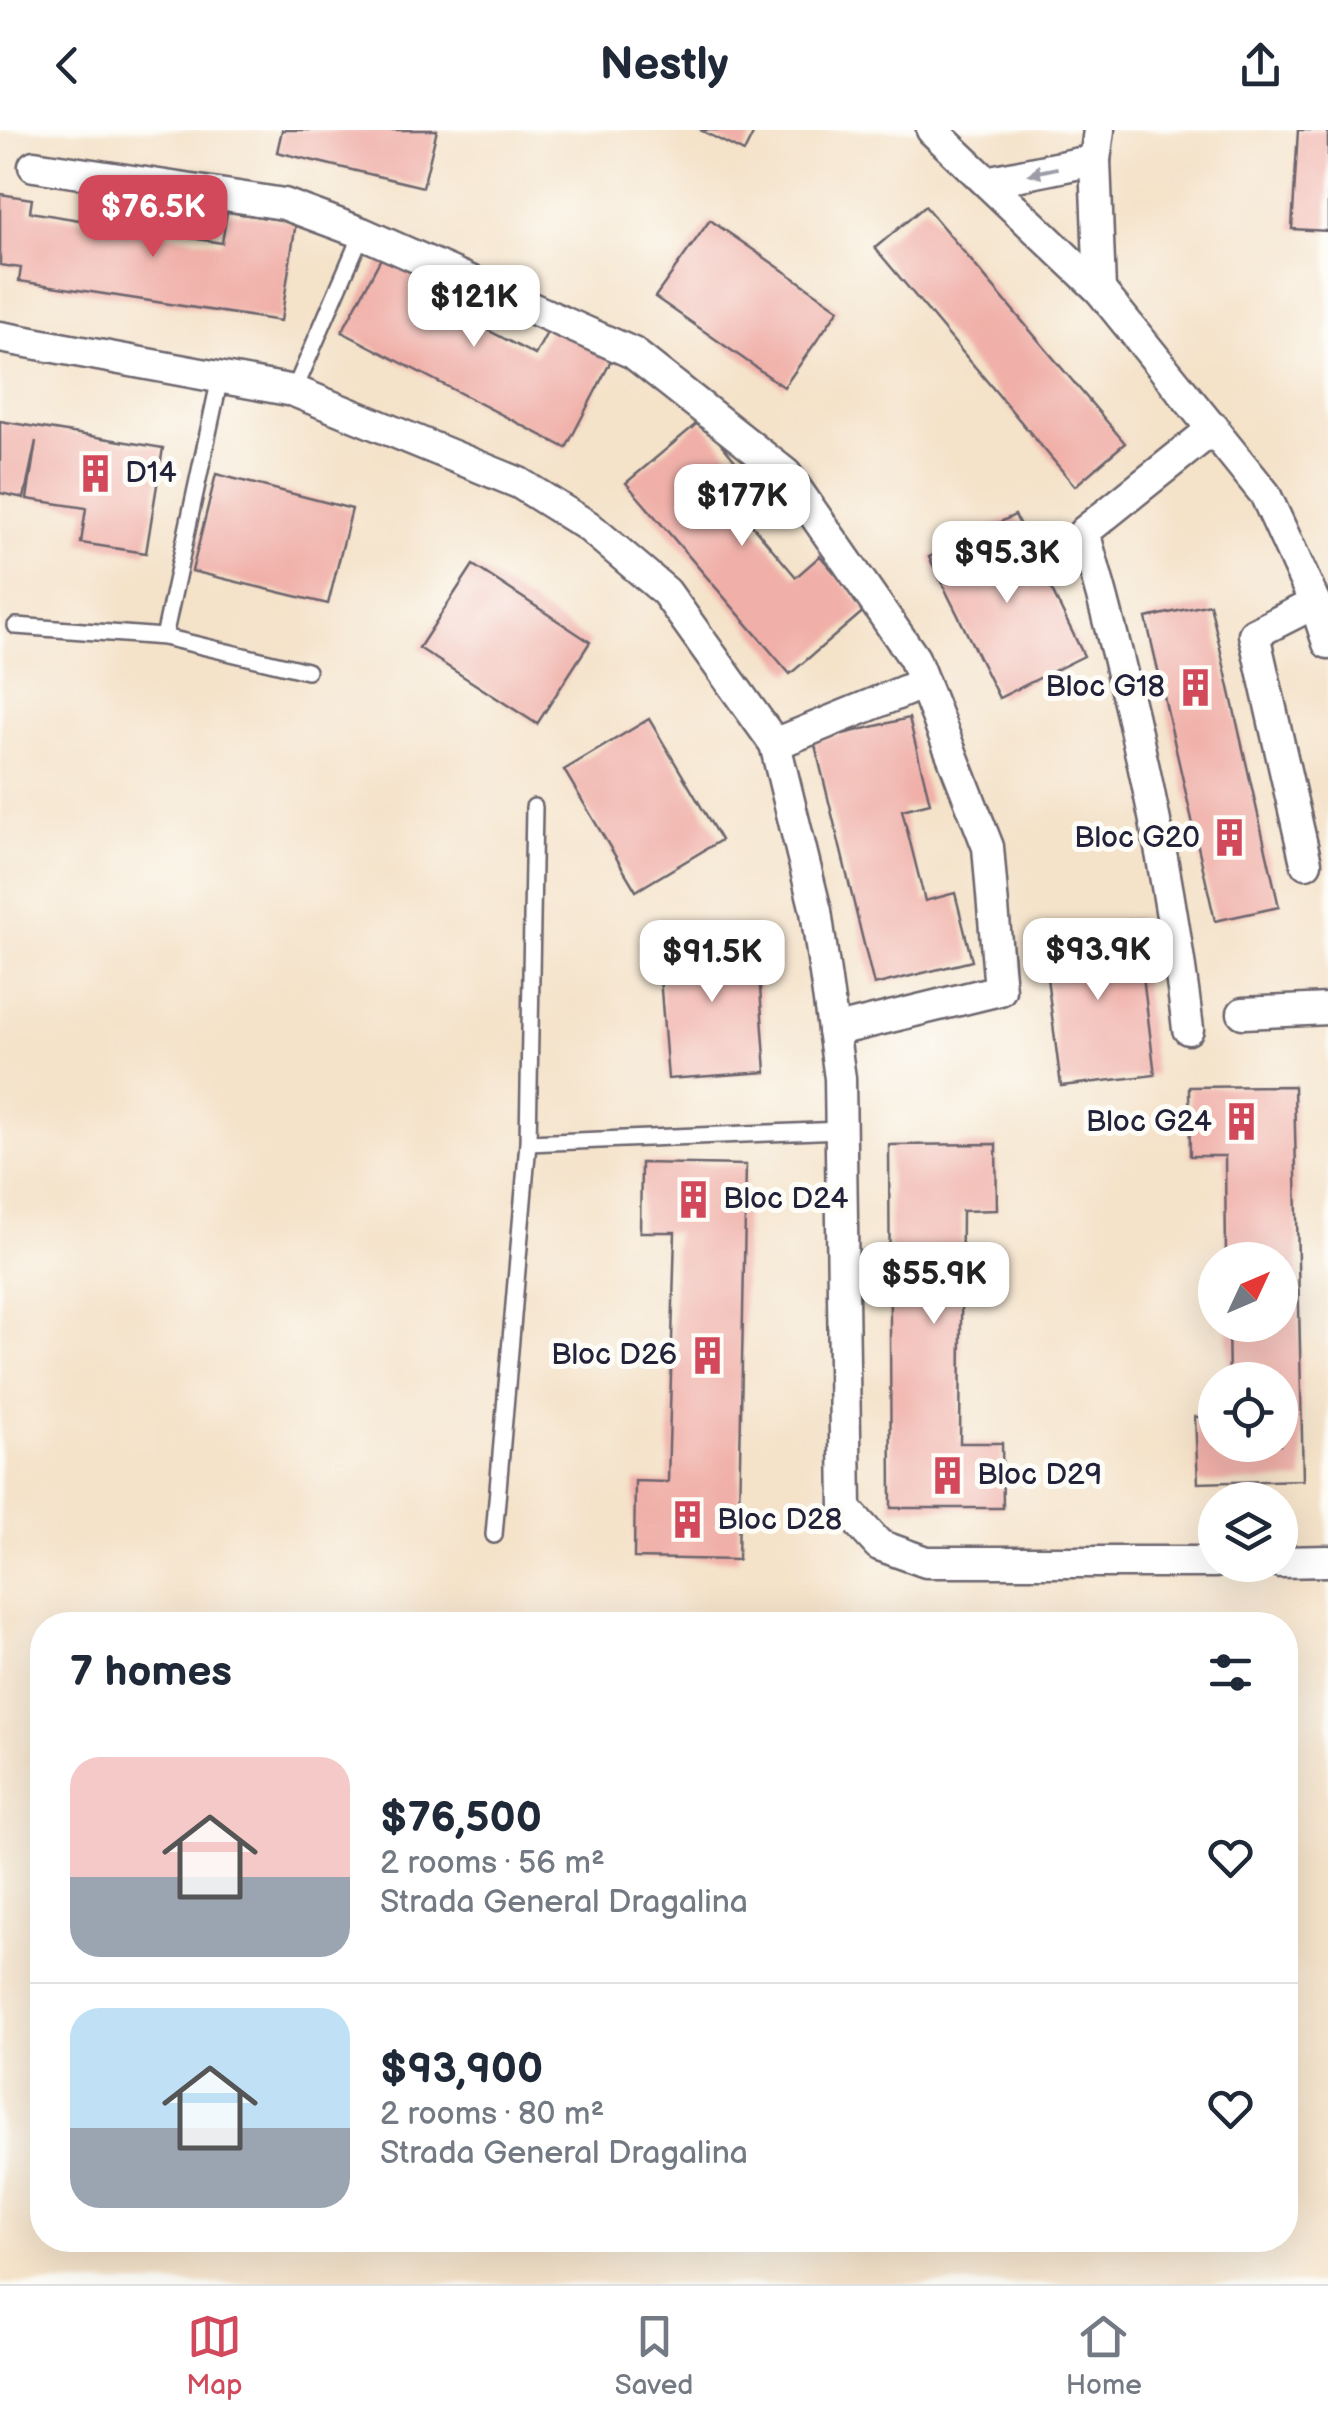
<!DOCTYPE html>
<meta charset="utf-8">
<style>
:root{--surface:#fff;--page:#f6f6f7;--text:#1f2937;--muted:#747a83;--line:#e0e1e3;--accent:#d1495b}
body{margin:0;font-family:"Balsamiq Sans",sans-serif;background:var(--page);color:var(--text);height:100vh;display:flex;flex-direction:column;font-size:38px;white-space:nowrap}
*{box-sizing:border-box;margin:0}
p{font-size:32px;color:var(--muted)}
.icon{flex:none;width:55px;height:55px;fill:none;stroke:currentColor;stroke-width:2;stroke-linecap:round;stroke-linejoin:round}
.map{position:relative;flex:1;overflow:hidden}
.sheet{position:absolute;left:30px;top:1482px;width:1268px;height:640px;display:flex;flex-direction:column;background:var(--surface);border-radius:40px;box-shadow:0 10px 40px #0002}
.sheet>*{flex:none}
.needle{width:65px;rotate:46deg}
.controls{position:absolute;left:1198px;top:1112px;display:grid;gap:20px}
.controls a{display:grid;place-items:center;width:100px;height:100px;border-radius:50%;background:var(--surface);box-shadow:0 10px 40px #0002;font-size:50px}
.price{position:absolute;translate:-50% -85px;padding:0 22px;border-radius:20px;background:#fff;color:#222;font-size:32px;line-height:65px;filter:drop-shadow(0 2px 5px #0008)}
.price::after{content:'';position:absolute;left:50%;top:60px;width:30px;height:22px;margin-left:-15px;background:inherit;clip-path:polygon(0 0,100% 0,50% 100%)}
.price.current{background:var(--accent);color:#fff}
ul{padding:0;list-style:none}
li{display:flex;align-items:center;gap:30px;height:250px;padding:0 40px}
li+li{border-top:2px solid var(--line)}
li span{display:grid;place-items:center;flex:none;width:280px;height:200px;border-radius:30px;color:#555}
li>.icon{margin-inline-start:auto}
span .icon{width:120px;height:120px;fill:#fffc;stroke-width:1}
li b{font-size:42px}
h2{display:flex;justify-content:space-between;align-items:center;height:120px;padding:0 40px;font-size:42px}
header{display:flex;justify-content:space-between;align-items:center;height:130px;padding:0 40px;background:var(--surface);font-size:45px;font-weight:600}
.tab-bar{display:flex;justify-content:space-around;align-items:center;height:140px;border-top:2px solid var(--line);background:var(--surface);font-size:28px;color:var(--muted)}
.tab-bar a{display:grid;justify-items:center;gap:5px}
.tab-bar .current{color:var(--accent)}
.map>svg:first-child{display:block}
</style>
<header><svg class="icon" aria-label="back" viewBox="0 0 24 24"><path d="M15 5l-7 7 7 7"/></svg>Nestly<svg class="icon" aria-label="share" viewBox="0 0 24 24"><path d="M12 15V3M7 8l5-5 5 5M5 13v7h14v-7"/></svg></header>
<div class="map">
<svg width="1328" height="2154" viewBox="0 0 1328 2154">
<rect width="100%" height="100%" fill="#fdfcf7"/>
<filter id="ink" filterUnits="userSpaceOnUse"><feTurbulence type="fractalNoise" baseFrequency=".01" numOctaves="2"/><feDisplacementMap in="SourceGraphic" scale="20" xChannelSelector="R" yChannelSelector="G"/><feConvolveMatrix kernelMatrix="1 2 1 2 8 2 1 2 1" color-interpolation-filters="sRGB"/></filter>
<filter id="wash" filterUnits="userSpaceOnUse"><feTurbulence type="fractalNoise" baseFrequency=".0048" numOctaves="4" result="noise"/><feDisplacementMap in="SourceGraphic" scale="40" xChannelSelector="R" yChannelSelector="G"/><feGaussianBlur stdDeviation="2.25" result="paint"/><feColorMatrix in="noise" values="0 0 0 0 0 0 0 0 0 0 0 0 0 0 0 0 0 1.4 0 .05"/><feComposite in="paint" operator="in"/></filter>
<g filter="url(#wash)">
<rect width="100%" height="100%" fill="#f4e2c9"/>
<g id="blocks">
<!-- building -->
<g fill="#f0b0a9">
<path d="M282,0h155l-14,57 -146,-35z"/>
<path d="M700,0h55l-11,22z"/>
<path d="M1298,0h30v101l-36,-2z"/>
<path d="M0,64l32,5 -2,13 192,31 5,-31 69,10 -15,99 -262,-40 2,-13 -21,-3z"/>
<path d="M925,76l200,237 -50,43 -200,-238z"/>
<path d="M710,90l129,89 -55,78 -129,-90z"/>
<path d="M388,115l77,41 -13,25 83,44 15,-28 62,32 -46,89 -224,-116z"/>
<path d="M701,290l56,67 -22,18 61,72 24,-21 46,53 -76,65 -164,-191z"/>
<path d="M0,291l163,27 -17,105 -65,-10 5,-35 -59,-9 9,-58 -12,57 -24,-5z"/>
<path d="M216,344l136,35 -24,95 -136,-33z"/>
<path d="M1015,385l69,141 -85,42 -70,-141z"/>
<path d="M473,435l117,77 -53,82 -118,-76z"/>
<path d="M1210,474l69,303 -64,14 -69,-303z"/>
<path d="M909,588l21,85 -28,7 23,91 30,-8 17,68 -98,24 -60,-244z"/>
<path d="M649,589l72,121 -85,51 -72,-121z"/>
<path d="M1136,789l19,156 -94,11 -20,-155z"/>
<path d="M756,802l10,140 -98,7 -11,-140z"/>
<path d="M1294,956l9,394 -105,3 -3,-66h20v28h65v-65h-51l-1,-55h52v-65h-54l-1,-104h-35l-1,-69z"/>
<path d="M996,1014l1,66 -35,1 -2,232h42l1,65h-112l-2,-363z"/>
<path d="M641,1033l105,2 -8,395 -104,-2 1,-77 33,1 7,-250h-35z"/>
</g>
</g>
</g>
<g filter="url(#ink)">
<use href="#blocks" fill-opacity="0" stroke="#6c656d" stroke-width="2.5"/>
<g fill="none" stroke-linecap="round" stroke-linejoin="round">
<defs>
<g id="lane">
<path d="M220,248l-56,259 143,34"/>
<path d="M294,261l68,-158"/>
<path d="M16,496l148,11"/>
<path d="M528,1013l313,-13"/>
<path d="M494,1405l34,-392 6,-336"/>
</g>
<g id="street">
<path d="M932,0l168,160 165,204 50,109 13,40"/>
<path d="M1099,0l-4,30 5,130"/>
<path d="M34,36l250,38 78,29 271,120 153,121 128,184 74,189 12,143 -167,41"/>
<path d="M991,51l104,-21"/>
<path d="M0,207l294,54 225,92 69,43 78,66 109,152 41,167 24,167 6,431 33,36 47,17h289"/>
<path d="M775,614l149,-61"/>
<path d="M1306,733l-52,-229 61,-31"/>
<path d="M1243,883l85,-4"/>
<path d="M1188,899c-20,-168 -57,-335 -104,-497l130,-104"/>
<path d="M1280,1432l48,-1"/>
</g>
</defs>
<!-- lane casing -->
<use href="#lane" stroke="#6c656d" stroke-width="20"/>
<!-- street casing -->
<use href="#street" stroke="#6c656d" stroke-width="35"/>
<!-- lane -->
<use href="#lane" stroke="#fff" stroke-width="15"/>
<!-- street -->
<use href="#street" stroke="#fff" stroke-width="30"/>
</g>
<!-- one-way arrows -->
<defs><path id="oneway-solid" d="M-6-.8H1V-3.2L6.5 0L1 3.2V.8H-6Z" transform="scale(2.5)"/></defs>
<use fill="#9c9ca7" href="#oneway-solid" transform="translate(1043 41) rotate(168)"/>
</g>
<!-- icons -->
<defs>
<symbol id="building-bare" viewBox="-9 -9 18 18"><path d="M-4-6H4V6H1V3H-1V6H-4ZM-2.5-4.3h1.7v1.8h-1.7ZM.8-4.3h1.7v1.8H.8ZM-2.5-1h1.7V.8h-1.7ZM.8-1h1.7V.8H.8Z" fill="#d1495b" stroke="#fdfcf7" stroke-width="2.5" paint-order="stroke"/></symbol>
</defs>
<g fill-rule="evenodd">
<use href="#building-bare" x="68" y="316" width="55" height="55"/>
<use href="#building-bare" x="1168" y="530" width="55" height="55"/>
<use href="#building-bare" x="1202" y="680" width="55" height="55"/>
<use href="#building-bare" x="1214" y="964" width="55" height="55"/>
<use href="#building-bare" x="666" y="1042" width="55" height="55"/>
<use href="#building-bare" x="680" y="1198" width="55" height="55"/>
<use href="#building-bare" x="920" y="1318" width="55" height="55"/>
<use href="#building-bare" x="660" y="1362" width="55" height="55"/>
</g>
<g text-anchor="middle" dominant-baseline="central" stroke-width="10" stroke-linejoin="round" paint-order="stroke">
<!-- poi labels -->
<g font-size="30" fill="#22223b" stroke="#fdfcf7" text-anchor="start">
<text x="125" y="343">D14</text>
<text x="1165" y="557" text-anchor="end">Bloc G18</text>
<text x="1200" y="708" text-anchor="end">Bloc G20</text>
<text x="1212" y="992" text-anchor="end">Bloc G24</text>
<text x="723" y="1069">Bloc D24</text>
<text x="677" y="1225" text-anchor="end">Bloc D26</text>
<text x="977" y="1345">Bloc D29</text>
<text x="717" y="1390">Bloc D28</text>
</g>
</g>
</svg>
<div class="controls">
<a><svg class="needle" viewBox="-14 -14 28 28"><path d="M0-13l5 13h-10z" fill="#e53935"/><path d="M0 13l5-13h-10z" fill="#747a83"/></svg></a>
<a><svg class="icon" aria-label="locate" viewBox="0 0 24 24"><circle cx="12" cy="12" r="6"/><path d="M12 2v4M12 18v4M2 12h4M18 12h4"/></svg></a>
<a><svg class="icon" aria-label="layers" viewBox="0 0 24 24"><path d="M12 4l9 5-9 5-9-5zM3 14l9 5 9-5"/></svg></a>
</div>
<b class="price current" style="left:153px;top:130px">$76.5K</b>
<b class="price" style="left:474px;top:220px">$121K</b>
<b class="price" style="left:742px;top:419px">$177K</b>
<b class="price" style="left:1007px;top:476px">$95.3K</b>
<b class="price" style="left:1098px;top:873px">$93.9K</b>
<b class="price" style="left:712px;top:875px">$91.5K</b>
<b class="price" style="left:934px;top:1197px">$55.9K</b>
<section class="sheet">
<h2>7 homes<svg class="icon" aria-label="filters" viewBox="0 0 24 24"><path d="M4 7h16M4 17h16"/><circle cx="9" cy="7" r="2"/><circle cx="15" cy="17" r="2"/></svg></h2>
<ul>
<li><span style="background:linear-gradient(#f6c9c9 60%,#9aa5b1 0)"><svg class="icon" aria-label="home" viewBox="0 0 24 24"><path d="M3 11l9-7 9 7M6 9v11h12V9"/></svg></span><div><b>$76,500</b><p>2 rooms · 56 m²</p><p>Strada General Dragalina</p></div><svg class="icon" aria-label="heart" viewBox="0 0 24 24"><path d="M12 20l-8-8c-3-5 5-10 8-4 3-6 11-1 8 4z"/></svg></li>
<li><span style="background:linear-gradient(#bfe0f5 60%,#9aa5b1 0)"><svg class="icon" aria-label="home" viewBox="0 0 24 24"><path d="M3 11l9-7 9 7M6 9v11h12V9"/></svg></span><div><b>$93,900</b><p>2 rooms · 80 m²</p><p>Strada General Dragalina</p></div><svg class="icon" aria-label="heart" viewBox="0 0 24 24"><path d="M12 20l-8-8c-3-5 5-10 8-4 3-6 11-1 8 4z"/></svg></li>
</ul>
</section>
</div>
<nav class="tab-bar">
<a class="current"><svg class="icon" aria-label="map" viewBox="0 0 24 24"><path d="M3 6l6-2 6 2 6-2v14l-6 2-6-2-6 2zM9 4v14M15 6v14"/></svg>Map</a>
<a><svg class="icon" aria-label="saved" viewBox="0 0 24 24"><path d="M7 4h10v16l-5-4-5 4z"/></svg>Saved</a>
<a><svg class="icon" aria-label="home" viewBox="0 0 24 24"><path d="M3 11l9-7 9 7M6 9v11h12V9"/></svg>Home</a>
</nav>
